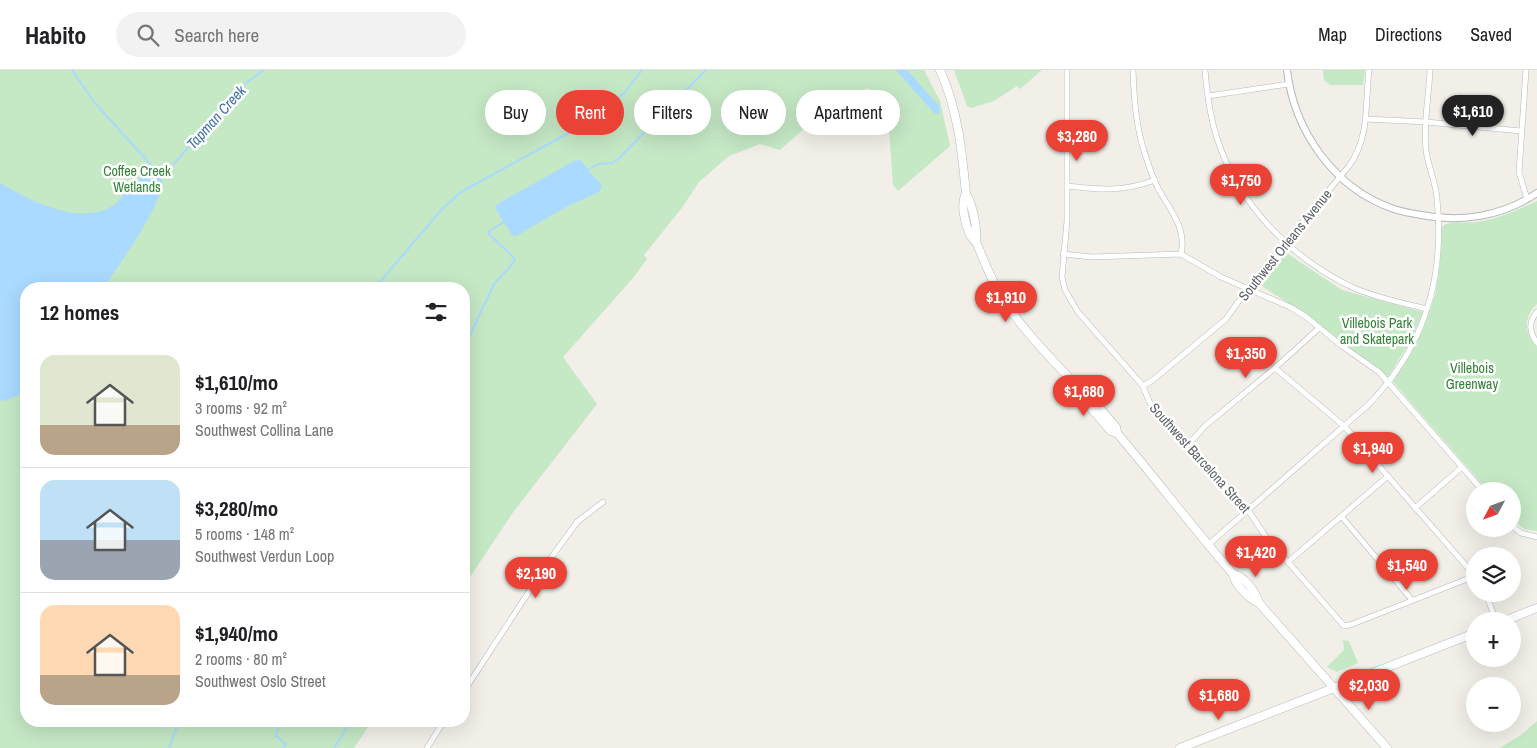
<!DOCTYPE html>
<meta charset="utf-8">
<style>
:root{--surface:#fff;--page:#f2f2f2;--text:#202124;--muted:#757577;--line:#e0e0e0;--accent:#ea4335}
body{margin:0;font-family:"Archivo Narrow",sans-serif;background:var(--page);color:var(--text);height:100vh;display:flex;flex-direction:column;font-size:19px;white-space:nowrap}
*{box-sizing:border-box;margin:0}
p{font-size:16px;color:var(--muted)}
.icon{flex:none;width:28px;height:28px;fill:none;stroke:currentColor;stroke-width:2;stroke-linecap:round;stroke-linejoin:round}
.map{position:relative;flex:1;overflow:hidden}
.panel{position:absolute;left:20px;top:212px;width:450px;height:445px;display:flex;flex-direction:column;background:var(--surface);border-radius:20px;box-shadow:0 5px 20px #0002}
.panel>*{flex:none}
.top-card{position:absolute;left:485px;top:20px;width:475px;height:45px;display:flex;gap:10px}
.needle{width:32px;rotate:229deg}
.tools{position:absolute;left:1466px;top:412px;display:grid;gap:10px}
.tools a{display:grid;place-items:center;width:55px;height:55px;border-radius:50%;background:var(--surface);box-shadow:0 5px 20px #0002;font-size:25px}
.price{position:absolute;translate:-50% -42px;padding:0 11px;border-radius:18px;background:var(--accent);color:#fff;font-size:16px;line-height:32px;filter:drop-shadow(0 1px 2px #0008)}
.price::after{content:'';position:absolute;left:50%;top:30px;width:15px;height:11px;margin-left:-8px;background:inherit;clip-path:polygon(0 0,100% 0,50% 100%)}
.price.current{background:#222;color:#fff}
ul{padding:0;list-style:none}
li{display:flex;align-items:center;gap:15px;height:125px;padding:0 20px}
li+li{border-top:1px solid var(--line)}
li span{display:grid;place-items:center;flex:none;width:140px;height:100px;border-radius:15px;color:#555}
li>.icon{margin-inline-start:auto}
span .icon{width:60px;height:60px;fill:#fffc;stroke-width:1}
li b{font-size:21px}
h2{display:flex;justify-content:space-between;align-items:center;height:60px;padding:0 20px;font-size:21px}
.pill{padding:0 18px;border-radius:22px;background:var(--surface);box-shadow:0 5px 20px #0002;font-size:18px;line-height:45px}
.pill.current{background:var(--accent);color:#fff}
header{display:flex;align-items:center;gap:30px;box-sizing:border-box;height:70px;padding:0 25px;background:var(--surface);border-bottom:1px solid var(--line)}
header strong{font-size:24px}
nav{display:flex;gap:28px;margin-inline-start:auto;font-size:18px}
.search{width:350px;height:45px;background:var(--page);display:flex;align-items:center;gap:12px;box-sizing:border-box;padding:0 18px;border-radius:28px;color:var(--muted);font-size:19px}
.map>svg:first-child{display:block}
</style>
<header>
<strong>Habito</strong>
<div class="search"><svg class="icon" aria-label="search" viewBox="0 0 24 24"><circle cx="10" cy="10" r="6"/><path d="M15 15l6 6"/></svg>Search here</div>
<nav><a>Map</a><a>Directions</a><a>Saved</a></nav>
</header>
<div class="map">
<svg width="1537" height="678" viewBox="0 0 1537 678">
<rect width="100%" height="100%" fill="#f1efe8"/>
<!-- green -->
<g fill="#c5e8c5">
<path d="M0,0h924l16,31 10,45 -52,45 -5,-6 -5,-70 -20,-27 -43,22 -45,40 -20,-6 -31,12 -30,26 -18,27 -37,46 3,4 -14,19 -70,79 34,47 -83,107 -50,75v-297h-438v432h346l-18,27h-354z"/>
<path d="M954,0h88l-22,19 -3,-3 -23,15 -23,7 -4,-2z"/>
<path d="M1323,0h42l-2,15h-33l-6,-5z"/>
<path d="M1537,131v103c-14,13 -13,30 0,43v184l-13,-2 -11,-10 -1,-28h-24l-95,-109 25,-43 17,-44 5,-34 2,-34c8,-8 24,-3 35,-5 21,-3 41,-12 60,-21z"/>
<path d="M1285,182l57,38 81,22 -13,30 -22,35 -82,-62 -44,-29z"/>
<path d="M1343,570l6,1 9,22 -21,9 -10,-5 17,-17z"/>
<path d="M1537,651v27h-37l21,-13z"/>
</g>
<!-- water -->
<g fill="#aadaff">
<path d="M896,0h11l32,36 1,4 -1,4 -5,-1z"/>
<path d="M580,90c4,3 5,6 8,10 5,7 11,9 14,17l-3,5 -31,14 -52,30 -4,-1 -17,-27 1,-3 78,-44z"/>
<path d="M150,102l10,3c1,2 2,5 2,7 0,24 -45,85 -59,107h-77v103l-21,9 -5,-1v-217c32,18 77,43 113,23 5,-3 9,-10 13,-14 8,-9 15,-15 24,-20z"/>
</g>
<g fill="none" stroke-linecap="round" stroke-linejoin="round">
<!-- stream -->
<g stroke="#aadaff" stroke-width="2">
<path d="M72,0l23,33 65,72 12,-9 71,-81 21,-15"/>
<path d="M586,101l12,-7 14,-1 5,-3 89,-90"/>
<path d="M374,219l68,-80 19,-17 124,-68 22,-15 18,-17 17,-22"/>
<path d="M464,278l30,-64 21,-23 -2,-4 -24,-23v-3l17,-10"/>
<path d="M279,651l-3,15 10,8 -3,4"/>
<path d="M169,678l10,-27"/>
<path d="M334,678l17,-27"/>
</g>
<defs>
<g id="minor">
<path d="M1067,0v151l-5,56 3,13 13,22 65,74 6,15 6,9 51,57 17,15 25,28 18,27 78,89 6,-1 125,-49"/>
<path d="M1133,0c1,29 3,57 12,84 4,13 8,25 14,36 12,21 28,39 22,64"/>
<path d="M1205,0c2,24 5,48 13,71 21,64 75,119 136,147 23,10 49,15 73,21"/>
<path d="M1526,0l-7,102 8,27"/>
<path d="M1208,26l81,-12"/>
<path d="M1366,49l60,3 95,9"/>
<path d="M1067,116c33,4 56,6 88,-6"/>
<path d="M1063,184l29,3 89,-3 40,23 69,30 15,9 37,30 37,26 104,119"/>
<path d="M1537,242c-9,10 -8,20 0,31"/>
<path d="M1275,298l69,58 131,150"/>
<path d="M1143,316l10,-6 73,-61 27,-38 96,-115c21,-29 16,-62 20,-96"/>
<path d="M1187,376l18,-20 70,-58 44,-40"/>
<path d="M1415,438l47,-41"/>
<path d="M1341,446l71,84"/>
<path d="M1512,456l9,7 16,4"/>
<path d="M1208,475l160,-140c56,-57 77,-128 69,-206 -1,-17 -9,-32 -11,-49 -3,-26 3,-54 4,-80"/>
<path d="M1288,492l100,-86"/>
<path d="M1486,524l10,27"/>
<path d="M464,621l87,-133 26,-36 26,-20"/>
<path d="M427,678l17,-27"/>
</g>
<path id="tertiary" d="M1287,0c7,60 46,117 104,138 10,4 20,5 30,7 40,8 82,1 116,-22"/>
<g id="secondary">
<path d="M940,0c18,40 22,81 26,124 -6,10 -1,30 4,41 2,3 5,5 7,9 8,19 15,38 26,55 19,30 45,56 69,82l8,4 36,42 1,6c39,46 76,95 116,141 2,11 15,24 26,29l128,145"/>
<path d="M966,124c6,8 12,37 10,47"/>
<path d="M1072,311l2,8 37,42 6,2"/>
<path d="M1233,504c11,2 23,18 26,29"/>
<path d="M1504,551l33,-13"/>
<path d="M1180,678l295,-115"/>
</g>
</defs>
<!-- minor casing -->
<use href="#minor" stroke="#b5b8bc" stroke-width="6"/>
<!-- tertiary casing -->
<use href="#tertiary" stroke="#b5b8bc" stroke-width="8"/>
<!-- secondary casing -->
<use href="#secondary" stroke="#b6babf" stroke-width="9"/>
<!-- minor -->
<use href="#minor" stroke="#fff" stroke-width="5"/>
<!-- tertiary -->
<use href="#tertiary" stroke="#fff" stroke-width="6"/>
<!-- secondary -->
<use href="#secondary" stroke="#fff" stroke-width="8"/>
</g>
<g text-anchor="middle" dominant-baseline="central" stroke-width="5" stroke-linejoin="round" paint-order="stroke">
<!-- park labels -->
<g font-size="14" fill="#348238" stroke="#fff">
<text x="137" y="101">Coffee Creek<tspan x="137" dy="16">Wetlands</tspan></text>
<text x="1377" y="253">Villebois Park<tspan x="1377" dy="16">and Skatepark</tspan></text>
<text x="1472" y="298">Villebois<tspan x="1472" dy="16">Greenway</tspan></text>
</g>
<!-- street labels -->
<g font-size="14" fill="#5f6368" stroke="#fff">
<text transform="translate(1285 175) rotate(-51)">Southwest Orleans Avenue</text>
<text transform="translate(1200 388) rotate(48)">Southwest Barcelona Street</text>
</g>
<!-- water labels -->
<g font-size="15" font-style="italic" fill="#4174aa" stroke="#fff">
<text transform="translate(216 47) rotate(-48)">Tapman Creek</text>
</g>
</g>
</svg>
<div class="tools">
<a><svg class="needle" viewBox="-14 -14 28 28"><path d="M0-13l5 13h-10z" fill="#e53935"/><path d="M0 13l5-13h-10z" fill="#757577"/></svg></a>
<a><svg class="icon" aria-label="layers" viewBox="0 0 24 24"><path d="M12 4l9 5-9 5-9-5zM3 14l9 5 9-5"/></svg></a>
<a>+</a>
<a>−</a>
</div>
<b class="price current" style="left:1473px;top:67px">$1,610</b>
<b class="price" style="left:1077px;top:92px">$3,280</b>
<b class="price" style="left:1241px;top:136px">$1,750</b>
<b class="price" style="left:1006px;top:253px">$1,910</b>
<b class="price" style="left:1246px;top:309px">$1,350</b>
<b class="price" style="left:1084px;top:347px">$1,680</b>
<b class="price" style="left:1373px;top:404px">$1,940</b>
<b class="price" style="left:1256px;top:508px">$1,420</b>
<b class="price" style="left:1407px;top:521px">$1,540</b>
<b class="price" style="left:536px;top:529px">$2,190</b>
<b class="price" style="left:1369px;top:641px">$2,030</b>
<b class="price" style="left:1219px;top:651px">$1,680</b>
<div class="top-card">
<a class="pill">Buy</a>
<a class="pill current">Rent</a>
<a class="pill">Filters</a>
<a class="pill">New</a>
<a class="pill">Apartment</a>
</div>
<section class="panel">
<h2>12 homes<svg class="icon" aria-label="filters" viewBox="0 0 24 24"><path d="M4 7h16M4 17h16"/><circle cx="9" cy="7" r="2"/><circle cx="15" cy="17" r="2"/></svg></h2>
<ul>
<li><span style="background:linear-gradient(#dfe7d0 70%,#b9a48a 0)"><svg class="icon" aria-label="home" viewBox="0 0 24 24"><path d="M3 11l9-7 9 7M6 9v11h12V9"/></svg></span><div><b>$1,610/mo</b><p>3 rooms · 92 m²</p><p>Southwest Collina Lane</p></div></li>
<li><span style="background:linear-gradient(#bfe0f5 60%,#9aa5b1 0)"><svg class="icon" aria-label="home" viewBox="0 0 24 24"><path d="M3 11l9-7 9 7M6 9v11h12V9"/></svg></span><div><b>$3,280/mo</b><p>5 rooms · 148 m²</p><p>Southwest Verdun Loop</p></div></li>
<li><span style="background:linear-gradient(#ffd9b3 70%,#b9a48a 0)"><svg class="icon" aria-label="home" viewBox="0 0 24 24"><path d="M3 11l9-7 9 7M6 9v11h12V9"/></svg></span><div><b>$1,940/mo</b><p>2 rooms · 80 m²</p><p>Southwest Oslo Street</p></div></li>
</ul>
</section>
</div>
